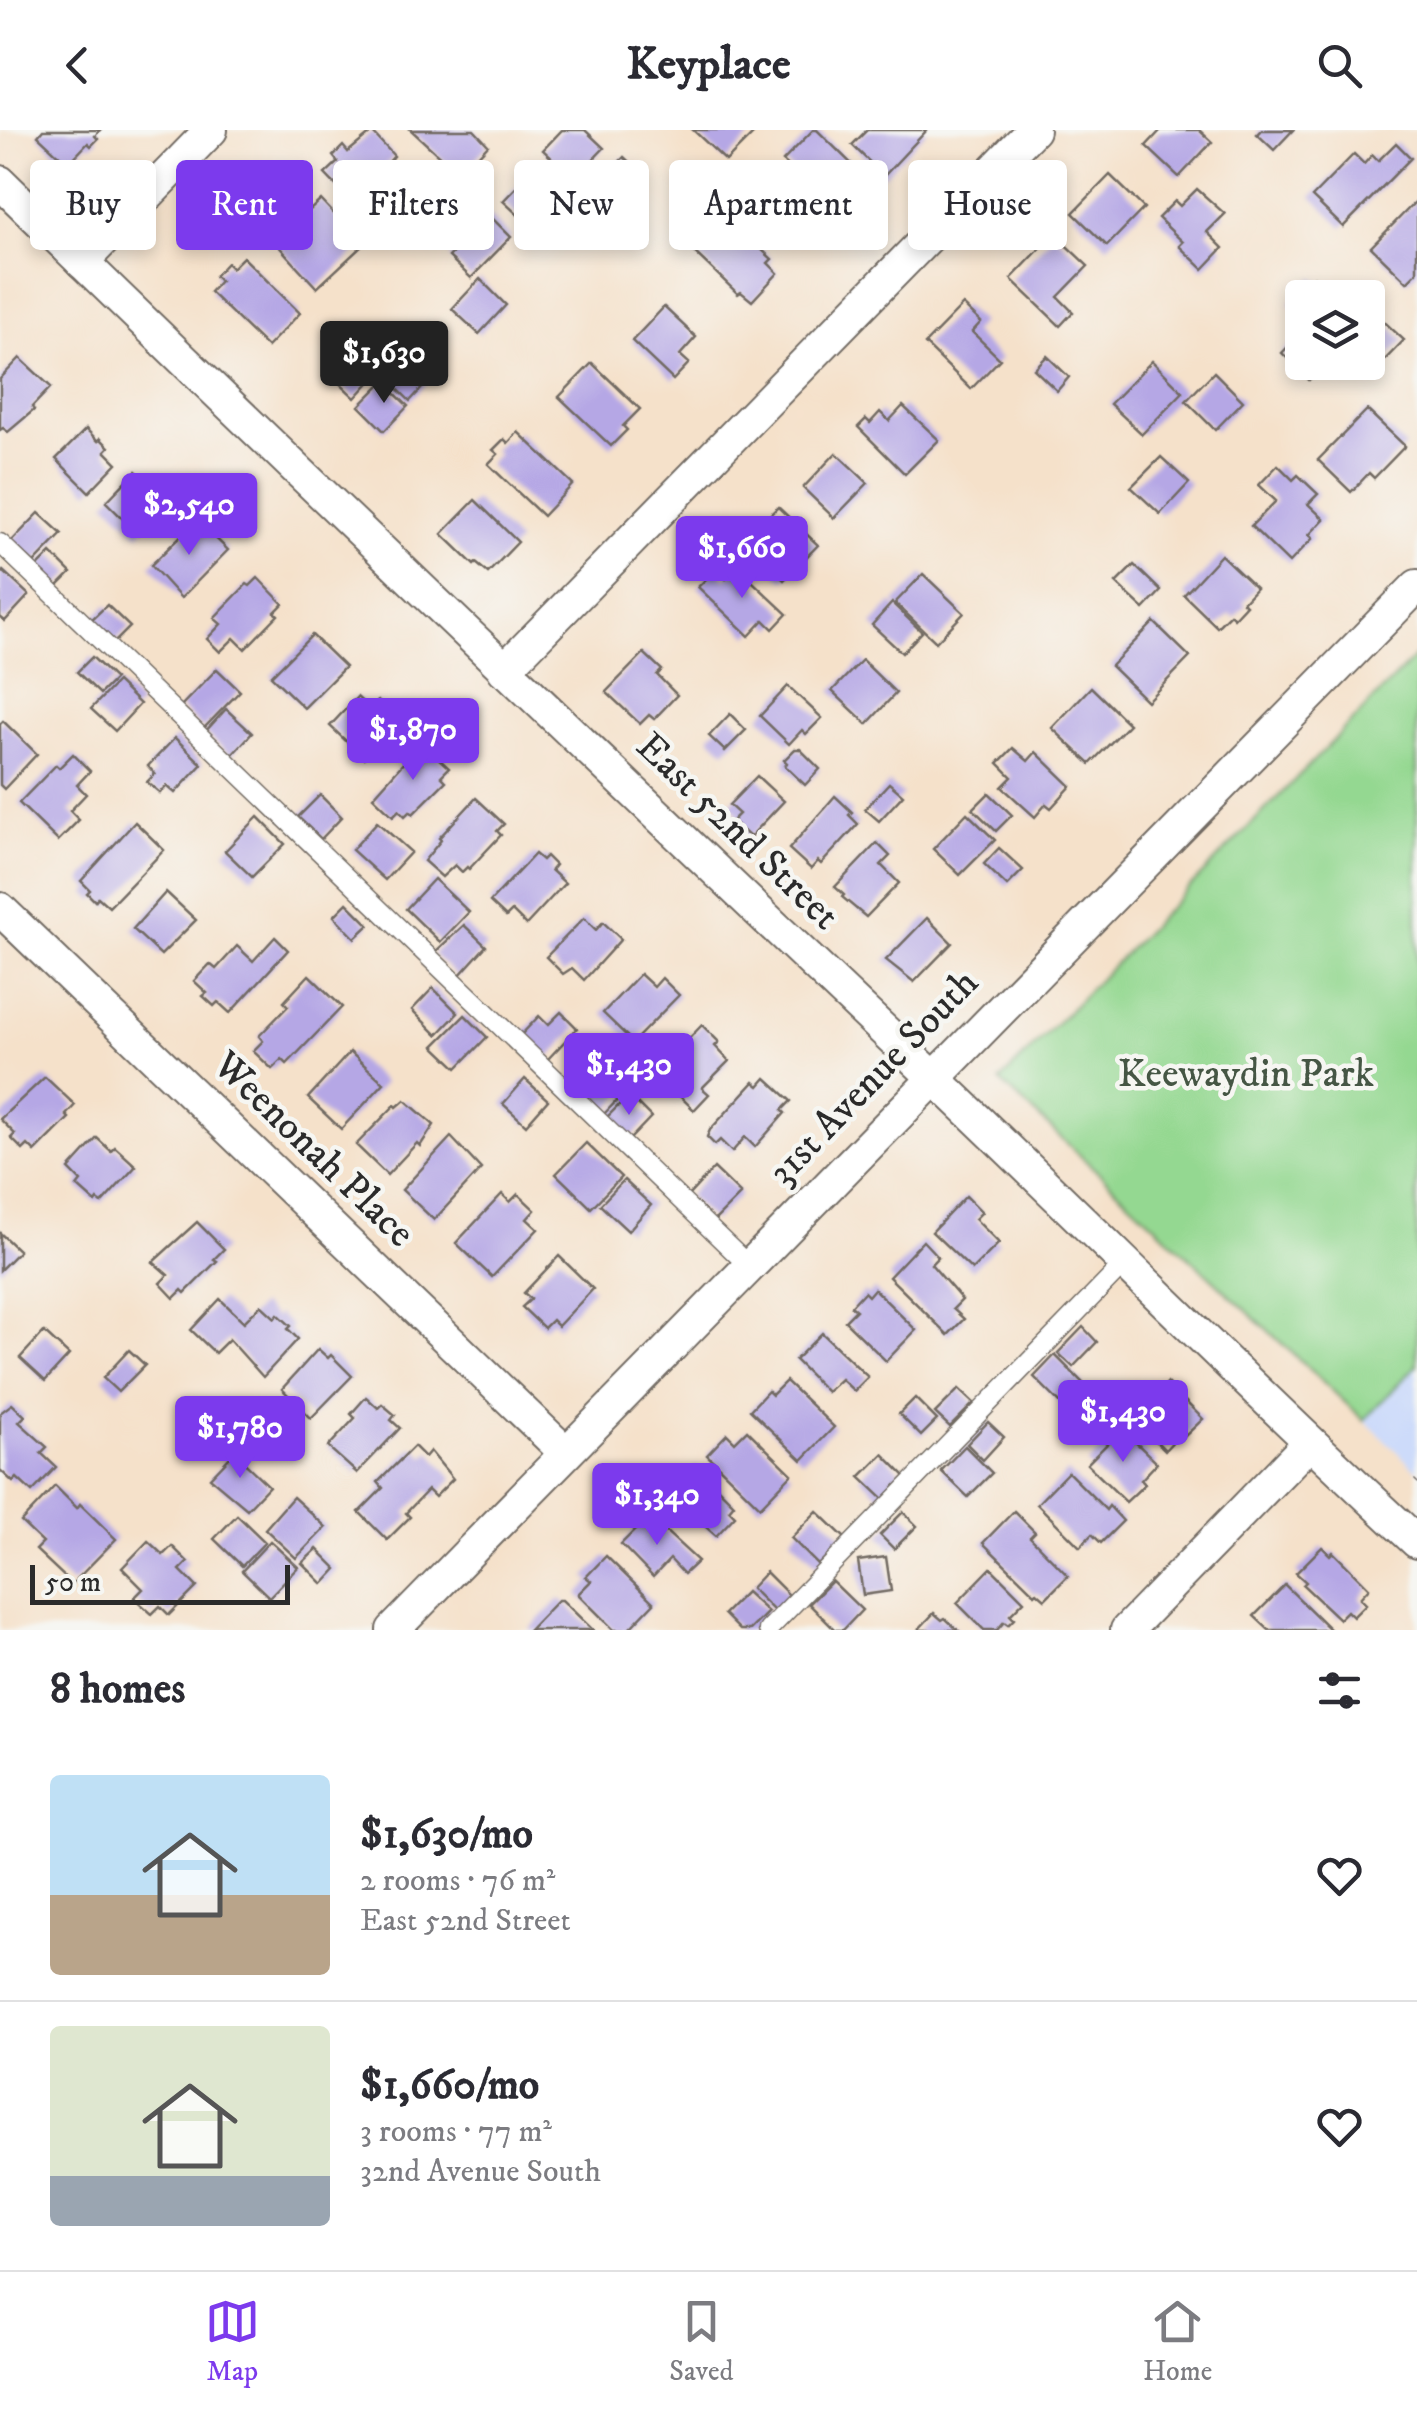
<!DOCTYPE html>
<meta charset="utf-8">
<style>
:root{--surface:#fff;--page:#f2f2f3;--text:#2b2b33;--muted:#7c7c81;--line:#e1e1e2;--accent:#7c3aed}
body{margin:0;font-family:"IM FELL DW Pica",serif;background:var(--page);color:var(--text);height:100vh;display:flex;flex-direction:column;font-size:38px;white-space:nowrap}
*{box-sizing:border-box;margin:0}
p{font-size:32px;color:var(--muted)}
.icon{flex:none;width:55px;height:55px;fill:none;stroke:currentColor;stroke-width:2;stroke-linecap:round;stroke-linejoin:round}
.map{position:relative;height:1500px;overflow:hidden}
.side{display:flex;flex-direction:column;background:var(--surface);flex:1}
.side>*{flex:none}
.banner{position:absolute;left:30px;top:30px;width:1358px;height:90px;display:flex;gap:20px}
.controls{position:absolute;left:1285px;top:150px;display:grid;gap:20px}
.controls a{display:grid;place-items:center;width:100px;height:100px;border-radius:10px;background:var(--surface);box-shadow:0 5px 15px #0003;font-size:50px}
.scale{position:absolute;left:30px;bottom:25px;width:260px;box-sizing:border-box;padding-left:10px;border:5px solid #2b2b2b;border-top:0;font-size:28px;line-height:35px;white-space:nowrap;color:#2b2b2b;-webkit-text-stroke:8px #f6f6f2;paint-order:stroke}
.price{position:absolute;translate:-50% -85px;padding:0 22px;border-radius:10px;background:var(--accent);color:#fff;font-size:32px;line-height:65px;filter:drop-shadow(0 2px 5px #0008)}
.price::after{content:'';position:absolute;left:50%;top:60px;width:30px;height:22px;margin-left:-15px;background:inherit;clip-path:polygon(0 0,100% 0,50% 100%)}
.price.current{background:#222;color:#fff}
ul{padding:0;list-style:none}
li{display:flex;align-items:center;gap:30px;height:250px;padding:0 50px}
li+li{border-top:2px solid var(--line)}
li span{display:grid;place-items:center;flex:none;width:280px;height:200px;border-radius:10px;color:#555}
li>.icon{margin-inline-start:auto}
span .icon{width:120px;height:120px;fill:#fffc;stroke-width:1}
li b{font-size:42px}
h2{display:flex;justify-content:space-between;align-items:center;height:120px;padding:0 50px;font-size:42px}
.tag{padding:0 35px;border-radius:10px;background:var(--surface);box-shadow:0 5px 15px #0003;font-size:35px;line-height:90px}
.tag.current{background:var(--accent);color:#fff}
header{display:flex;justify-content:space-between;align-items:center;height:130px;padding:0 50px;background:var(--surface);font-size:45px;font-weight:700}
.tab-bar{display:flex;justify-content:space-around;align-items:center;height:140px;border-top:2px solid var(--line);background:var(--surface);font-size:28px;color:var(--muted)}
.tab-bar a{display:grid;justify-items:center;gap:5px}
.tab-bar .current{color:var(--accent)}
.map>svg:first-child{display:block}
</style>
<header><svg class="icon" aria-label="back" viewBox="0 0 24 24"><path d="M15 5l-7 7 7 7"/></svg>Keyplace<svg class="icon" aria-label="search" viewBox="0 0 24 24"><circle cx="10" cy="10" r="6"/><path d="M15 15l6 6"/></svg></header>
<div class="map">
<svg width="1417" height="1500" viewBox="0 0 1417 1500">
<rect width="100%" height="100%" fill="#f6f6f2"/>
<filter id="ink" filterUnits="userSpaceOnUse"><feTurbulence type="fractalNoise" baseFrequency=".01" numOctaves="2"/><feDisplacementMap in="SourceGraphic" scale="20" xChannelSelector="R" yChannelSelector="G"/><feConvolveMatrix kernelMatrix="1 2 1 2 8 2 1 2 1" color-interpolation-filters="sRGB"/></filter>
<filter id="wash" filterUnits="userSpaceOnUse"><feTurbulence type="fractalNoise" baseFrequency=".0048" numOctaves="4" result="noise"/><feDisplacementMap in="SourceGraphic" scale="40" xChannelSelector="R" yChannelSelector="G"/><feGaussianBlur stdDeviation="2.25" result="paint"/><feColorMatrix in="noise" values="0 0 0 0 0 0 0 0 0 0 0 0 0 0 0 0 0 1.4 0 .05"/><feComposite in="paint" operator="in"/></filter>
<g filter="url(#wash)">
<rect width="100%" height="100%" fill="#f5e1ca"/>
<!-- built -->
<path fill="#cddbfa" d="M1417,1235v106l-53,-51z"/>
<!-- green -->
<path fill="#94d891" stroke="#60825e" stroke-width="2.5" d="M1417,525v710l-53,55 -364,-339z"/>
<g id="blocks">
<!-- building -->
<g fill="#b5a7e5">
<path d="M43,0h57l-5,6 3,3 -7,7 -3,-3 -20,21 -30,-28z"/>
<path d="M411,0h63l14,15 -28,30z"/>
<path d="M562,0h23l19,18 -30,31 -31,-29z"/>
<path d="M693,0h60l2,2 -29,29z"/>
<path d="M813,0h4l51,50 -54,56 -33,-32 23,-24 -21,-19z"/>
<path d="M867,0h60l-43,46 -32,-31z"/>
<path d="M1161,0h38l13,12 -33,35 -33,-31z"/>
<path d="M1261,0h32l-19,20 -17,-16z"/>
<path d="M372,2l22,24 -19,22 9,10 -13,12 -9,-9 -11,10 -26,-27 13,-12 -5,-6 10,-10 5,6z"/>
<path d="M1396,13l15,15 -68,69 -31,-30 42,-43 10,10 8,-9 6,6z"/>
<path d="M624,27l22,21 -23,24 -22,-21z"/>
<path d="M535,38l27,25 -32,33 -27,-25z"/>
<path d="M586,44l28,27 -40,41 -28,-27z"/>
<path d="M1110,45l34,33 -37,38 -34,-33z"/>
<path d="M1197,59l28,25 -18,18 16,16 -20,21 -24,-23 4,-4 -25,-24 17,-17 5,5z"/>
<path d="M321,70l42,45 -46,43 -44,-48 5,-4 -13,-14 20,-18 14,16z"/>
<path d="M1417,70v72l-10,10 -36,-35z"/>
<path d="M723,84l49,45 -4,4 10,10 -26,28 -11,-9 -3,2 -48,-46 16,-17 -6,-6 9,-9 6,6z"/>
<path d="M489,85l22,22 -40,41 -22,-21z"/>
<path d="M1054,104l34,32 -30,31 15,15 -13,14 -49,-47z"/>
<path d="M243,127l57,56 -33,34 -57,-55 10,-11 -5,-5 12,-13 5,5z"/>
<path d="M1314,147l21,21h-33v18l-13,-13z"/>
<path d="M480,149l26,26 -27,29 -27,-25z"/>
<path d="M963,175l18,17 -9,10 28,27 -29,30 -46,-45z"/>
<path d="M664,177l32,30 -16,18 9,8 -16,17 -41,-39z"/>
<path d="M1379,187l25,23 -28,29 -8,-8v-32z"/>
<path d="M381,196l26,24 -21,23 -26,-24z"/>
<path d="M1302,202v30h23l-16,18 -27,-27z"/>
<path d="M412,219l25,23 -27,29 -25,-24z"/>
<path d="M354,224l22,21 -21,23 -22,-21z"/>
<path d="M1047,226l22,21 -12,14 -23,-22z"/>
<path d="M20,228l31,29 -19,20 2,3 -26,22 -5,-4 -3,2v-51z"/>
<path d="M1152,231l31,31 -41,42 -32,-30z"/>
<path d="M592,233l48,46 -17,17 4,4 -16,16 -52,-49z"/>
<path d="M1214,242l29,29 -28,29 -29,-29z"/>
<path d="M383,252l25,24 -24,25 -25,-25z"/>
<path d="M903,276l36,34 -34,34 -47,-47 8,-8 4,4 10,-11 9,9z"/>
<path d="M1367,280l38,36 -31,32 -5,-5 -18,19 -33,-32z"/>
<path d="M86,299l12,12 2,-3 9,9 -4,4 12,12 -28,29 -33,-33z"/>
<path d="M518,302l55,52 -30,32 -55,-52 10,-10 -5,-4 11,-11 4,4z"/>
<path d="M836,323l32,30 -34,35 -31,-30z"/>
<path d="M1161,327l28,26 -29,31 -29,-27z"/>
<path d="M1278,335l15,15 5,-5 20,19 -10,10 16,15 -15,16 4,3 -24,25 -38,-37 25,-25 -17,-16z"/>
<path d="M136,341l10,10 4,-5 14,13 -5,5 10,9 -31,31 -32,-32z"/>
<path d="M475,370l43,42 -30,31 -12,-10 -2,2 -32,-31z"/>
<path d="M778,377l40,38 -34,35 -41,-39z"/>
<path d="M39,383l23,21 -28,29 -23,-21z"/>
<path d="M197,390l31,30 -47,48 -30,-33z"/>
<path d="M51,423l20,20 -14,14 -20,-20z"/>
<path d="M1221,425l35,33 -13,14 3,3 -12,13 -4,-4 -13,13 -33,-32z"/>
<path d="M1134,435l27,26 -17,18 -28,-26z"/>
<path d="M737,437l50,47 -14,15 -9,-9 -15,16 -51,-49 18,-18 10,10z"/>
<path d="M3,441l26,24 -24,26 -5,-4v-42z"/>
<path d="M923,444l41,39 -28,29 -41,-39z"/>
<path d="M258,448l25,26 -8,8 3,3 -33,34 -11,-11 -14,14 -13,-13 14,-15 -7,-6 33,-34 3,2z"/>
<path d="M892,473l30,29 -20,21 -30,-28z"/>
<path d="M107,475l23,22 -17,17 -23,-23z"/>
<path d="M1154,492l36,35 -43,44 -36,-35z"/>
<path d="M312,505l33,32 -41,41 -33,-32z"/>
<path d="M644,523l18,17 -5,5 20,20 -23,24 -5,-4 -9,9 -34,-32z"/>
<path d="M92,527l23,22 -15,15 -23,-22z"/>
<path d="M862,530l34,33 -29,31 -35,-33z"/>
<path d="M217,539l23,22 -37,38 -23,-22z"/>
<path d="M117,552l23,22 -25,27 -24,-22z"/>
<path d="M788,556l34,32 -16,16 -4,-4 -13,14 -29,-28z"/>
<path d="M1091,557l38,37 -39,40 -38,-36z"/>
<path d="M357,567l13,12 8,-8 15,15 -8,8 13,12 -16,16 -7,-6 -11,12 -34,-32z"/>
<path d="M226,579l26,24 -21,23 -26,-24z"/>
<path d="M730,584l16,16 -21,21 -16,-15z"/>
<path d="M3,591l34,33 -33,35 -4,-4v-61z"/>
<path d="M175,608l27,26 -27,29 -8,-7 -7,7 -13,-11 8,-8 -7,-8z"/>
<path d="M426,617l23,21 -8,8 5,5 -33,33 -3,-3 -5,5 -6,-6 -6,6 -20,-19 41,-46 4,4z"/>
<path d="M1013,618l15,13 8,-9 35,34 -20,22 -5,-4 -11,13 -33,-30 10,-10 -14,-14z"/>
<path d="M795,619h5l20,20 -15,16 -20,-19 2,-3 -3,-3z"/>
<path d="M73,624l17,17 -13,14 9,9 -16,17 9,9 -21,21 -39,-38 37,-38 3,3z"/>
<path d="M757,646l27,25 -34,36 -18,-16 7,-7 -10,-9z"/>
<path d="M889,653l14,12 -24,26 -14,-12z"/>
<path d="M989,663l23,22 -16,16 -23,-22z"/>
<path d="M320,665l22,22 -21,22 -23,-22z"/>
<path d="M835,666l17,16 -3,3 9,9 -37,40 -3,-3 -7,8 -22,-20z"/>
<path d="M476,668l28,26 -7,7 4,4 -32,34 -2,-2 -5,5 -7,-7 -13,12 -18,-16 17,-21 -2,-2z"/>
<path d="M967,683l28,27 -35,35 -27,-26z"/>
<path d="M258,687l27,27 -33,33 -27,-26z"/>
<path d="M135,692l29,28 -55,57 -11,-10 -3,4 -8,-8 3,-3 -9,-9z"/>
<path d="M377,692l34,30 -26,28 -33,-30z"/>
<path d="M877,713l13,13 -9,9 18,18 -33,34 -24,-20 2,-2 -9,-8z"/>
<path d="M999,718l24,22 -16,16 -23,-22z"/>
<path d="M535,724l7,6 4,-4 9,9 -4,5 14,13 -39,42 -14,-14 -6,6 -16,-15z"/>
<path d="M434,749l35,33 -29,30 -34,-33z"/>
<path d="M166,762l30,28 -35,35 -28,-26z"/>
<path d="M347,773l22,22 -14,13 -21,-22z"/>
<path d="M584,788l12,12 7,-8 18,17 -37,41 -12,-12 -9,6 -17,-17z"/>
<path d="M927,788l25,25 -38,39 -28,-22z"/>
<path d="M464,795l22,21 -28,31 -25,-23z"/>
<path d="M275,807l13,13 -58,63 -12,-11 -4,4 -11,-10 4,-3 -13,-12 16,-17 6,5 21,-23 16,15z"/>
<path d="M640,844l14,13 8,-9 17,17 -46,47 -30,-29z"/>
<path d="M309,845l33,32 -55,57 -5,-5 -10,10 -19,-18 10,-10 -4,-5 29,-30 -4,-4z"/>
<path d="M433,858l25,25 -21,22 -25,-25z"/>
<path d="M561,882l16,16 -30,32 -26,-25 18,-19 9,9z"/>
<path d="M465,885l22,22 -30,31 -23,-22z"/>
<path d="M702,895l17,17 -4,4 14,15 -27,27 7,6 -15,16 -38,-37z"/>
<path d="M350,922l34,31 -43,46 -33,-31z"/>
<path d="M601,936l25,25 -24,25 -25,-25z"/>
<path d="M45,947l30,28 -9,10 3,3 -34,34 -7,-7 -5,5 -12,-12 4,-4 -15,-15z"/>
<path d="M766,948l25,23 -9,9 3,3 -30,34 -10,-10 -13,15 -12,-12 -5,5 -8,-8 3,-7 44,-48 5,4z"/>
<path d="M525,949l23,21 -22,25 -23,-21z"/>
<path d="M629,965l22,22 -22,23 -23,-22z"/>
<path d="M405,970l29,25 -14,21 -3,-3 -30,32 -31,-30 39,-40 2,2z"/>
<path d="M451,1007l30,32 -47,51 -32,-30z"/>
<path d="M97,1008l14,13 4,-4 21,19 -34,37 -4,-3 -2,3 -19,-17 4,-5 -12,-12z"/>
<path d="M586,1013l35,34 -30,31 -35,-34z"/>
<path d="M714,1038l27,26 -27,27 -26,-25z"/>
<path d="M624,1050l27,25 -23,26 -28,-26z"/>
<path d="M502,1064l8,8 8,-8 17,16 -8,9 11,10 -46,48 -36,-34z"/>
<path d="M966,1066l16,16 -7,7 24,24 -27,27 -40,-38z"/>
<path d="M197,1092l27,27 -10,10 3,2 -32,32 -3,-3 -8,8 -14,-15 8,-8 -15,-13z"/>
<path d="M0,1103l19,18 -19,19z"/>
<path d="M923,1111l15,16 -7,7 31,36 -9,9 11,10 -16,16 -59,-58z"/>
<path d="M559,1126l34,33 -35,37 -6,-6 -8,8 -22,-21 9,-8 -7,-6z"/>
<path d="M874,1159l42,41 -30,31 -41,-40 11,-11 -5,-4 13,-14 4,4z"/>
<path d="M220,1169l24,23 17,-17 14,13 3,-4 13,12 -3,3 10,10 -35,38 -34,-38 -14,14 -24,-23z"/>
<path d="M1083,1197l14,15 -24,25 -15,-14z"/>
<path d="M44,1202l25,23 -24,26 -25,-23z"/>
<path d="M822,1203l46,44 -14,14 -13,-12 -14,13 -32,-32z"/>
<path d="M318,1219l10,9 3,-3 21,21 -41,42 -29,-29z"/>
<path d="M129,1220l16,15 -27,27 -15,-14z"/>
<path d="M1055,1225l28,28 -21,22 -28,-28z"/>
<path d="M786,1251l48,46 -32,33 -52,-50 18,-19 4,4z"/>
<path d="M1167,1253l36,36 -18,17 -4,-3 -16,17 -32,-32z"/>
<path d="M959,1259l15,14 -24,24 -15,-14z"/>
<path d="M366,1267l12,11 4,-4 13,11 -4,5 9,8 -43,45 -29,-26 27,-29 -4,-4z"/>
<path d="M915,1268l22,22 -16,16 -22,-22z"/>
<path d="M12,1274l13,12 -6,6 28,25 -6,6 15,14 -24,25 -15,-14 -4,4 -13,-12v-57z"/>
<path d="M988,1292l16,15 -21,23 -16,-16z"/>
<path d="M1122,1299l35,34 -16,17 4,4 -19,18 -39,-38z"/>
<path d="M747,1300l45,44 -32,33 -53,-52 20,-21 8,8z"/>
<path d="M414,1316l11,11 5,-6 23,28 -18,18 -7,-7 -22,23 4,4 -23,23 -28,-28 24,-24 -5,-6z"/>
<path d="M965,1316l27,27 -24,24 -27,-26z"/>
<path d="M234,1323l35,33 -22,23 -37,-31z"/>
<path d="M883,1324l22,22 -22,23 -23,-22z"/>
<path d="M696,1336l38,38 -5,6 6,6 -19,20 -47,-42z"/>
<path d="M1068,1342l38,38 3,-4 14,15 -22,22 -9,-9 -12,13 -43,-43z"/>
<path d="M55,1356l22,22 3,-4 36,35 -44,45 -36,-34 7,-7 -22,-21z"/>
<path d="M293,1367l33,30 -30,31 -31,-29z"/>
<path d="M817,1381l28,27 -27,27 -27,-27z"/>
<path d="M1014,1381l21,21 -5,5 38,39 -23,23 -8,-7 -2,2 -52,-51z"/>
<path d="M903,1382l14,14 -23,23 -14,-14z"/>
<path d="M237,1385l28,27 -23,24 -28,-27z"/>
<path d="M649,1386l49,45 -14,13 -14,-15 -17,18 -32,-33z"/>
<path d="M148,1411l15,14 9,-9 16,16 -8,8 17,17 -28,28 -9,-9 -8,8 -18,-16 9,-9 -21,-21z"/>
<path d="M270,1411l28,26 -29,30 -27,-26z"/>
<path d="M1322,1417l8,8 3,-3 36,36 -9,10 6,6 -13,13 -6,-6 -8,8 -36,-34 3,-3 -10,-9z"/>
<path d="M317,1419l20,20 -14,15 -21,-21z"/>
<path d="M606,1426l48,47 -26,27h-14l-36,-36 13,-13 -5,-4z"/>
<path d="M886,1427l5,34 -28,4 -5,-34z"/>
<path d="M991,1438l33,33 -14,14 4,4 -6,6 -4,-3 -7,8h-13l-27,-27z"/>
<path d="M766,1442l24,24 -15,16 -24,-24z"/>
<path d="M832,1451l30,29 -19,20h-8l-26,-26z"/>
<path d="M1285,1455l46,45h-62l-15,-14z"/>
<path d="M746,1462l22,20 -18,18h-10l-16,-16z"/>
<path d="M558,1470h4l31,30h-64z"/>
<path d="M934,1483l8,7 3,-2 13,12h-40z"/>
</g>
</g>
</g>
<g filter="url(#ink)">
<use href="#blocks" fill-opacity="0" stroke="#726b63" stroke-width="2.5"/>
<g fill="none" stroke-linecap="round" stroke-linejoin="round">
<defs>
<g id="service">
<path d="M0,413l751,725"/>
<path d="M768,1500l358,-368"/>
</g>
<g id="minor">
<path d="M0,52c309,301 620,598 933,895 162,154 319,313 484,465"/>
<path d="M82,132l129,-132"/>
<path d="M504,540l529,-540"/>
<path d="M0,779l566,544"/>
<path d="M393,1500l1024,-1044"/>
<path d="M1127,1500l182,-187"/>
</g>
</defs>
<!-- service casing -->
<use href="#service" stroke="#726b63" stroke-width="21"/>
<!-- minor casing -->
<use href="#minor" stroke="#726b63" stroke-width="36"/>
<!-- path -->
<path stroke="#726b63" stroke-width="6" stroke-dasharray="2.5 8" stroke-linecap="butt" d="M1416,1352l1,-1"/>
<!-- service -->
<use href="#service" stroke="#fff" stroke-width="18"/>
<!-- minor -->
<use href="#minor" stroke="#fff" stroke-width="32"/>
</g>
</g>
<g text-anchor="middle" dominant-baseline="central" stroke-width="9" stroke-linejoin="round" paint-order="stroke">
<!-- street labels -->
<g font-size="40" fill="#2b2b2b" stroke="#f6f6f2">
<text transform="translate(737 702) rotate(44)">East 52nd Street</text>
<text transform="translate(874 948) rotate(-46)">31st Avenue South</text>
<text transform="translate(313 1020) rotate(44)">Weenonah Place</text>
</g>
<!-- park labels -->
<g font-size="40" fill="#455644" stroke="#f6f6f2">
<text x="1246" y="945">Keewaydin Park</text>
</g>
</g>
</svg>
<div class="controls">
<a><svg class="icon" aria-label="layers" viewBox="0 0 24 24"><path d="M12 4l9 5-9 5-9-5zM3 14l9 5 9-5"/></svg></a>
</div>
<div class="scale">50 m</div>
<b class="price current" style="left:384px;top:276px">$1,630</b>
<b class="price" style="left:189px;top:428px">$2,540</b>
<b class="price" style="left:742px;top:471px">$1,660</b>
<b class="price" style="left:413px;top:653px">$1,870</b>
<b class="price" style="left:629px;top:988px">$1,430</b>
<b class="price" style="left:1123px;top:1335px">$1,430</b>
<b class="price" style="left:240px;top:1351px">$1,780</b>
<b class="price" style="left:657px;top:1418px">$1,340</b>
<div class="banner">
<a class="tag">Buy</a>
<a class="tag current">Rent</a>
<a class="tag">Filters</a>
<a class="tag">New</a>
<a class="tag">Apartment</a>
<a class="tag">House</a>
</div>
</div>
<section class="side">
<h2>8 homes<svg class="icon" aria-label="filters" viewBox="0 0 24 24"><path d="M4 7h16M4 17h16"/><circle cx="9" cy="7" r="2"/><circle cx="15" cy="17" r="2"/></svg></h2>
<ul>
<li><span style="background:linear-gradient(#bfe0f5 60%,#b9a48a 0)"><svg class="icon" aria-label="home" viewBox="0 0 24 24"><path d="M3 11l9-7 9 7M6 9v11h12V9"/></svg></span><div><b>$1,630/mo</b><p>2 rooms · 76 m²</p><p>East 52nd Street</p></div><svg class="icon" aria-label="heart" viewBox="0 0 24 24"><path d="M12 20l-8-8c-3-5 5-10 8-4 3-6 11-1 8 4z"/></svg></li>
<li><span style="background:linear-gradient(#dfe7d0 75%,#9aa5b1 0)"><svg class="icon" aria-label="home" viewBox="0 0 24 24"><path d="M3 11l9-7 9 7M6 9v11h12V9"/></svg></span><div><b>$1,660/mo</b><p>3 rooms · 77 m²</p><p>32nd Avenue South</p></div><svg class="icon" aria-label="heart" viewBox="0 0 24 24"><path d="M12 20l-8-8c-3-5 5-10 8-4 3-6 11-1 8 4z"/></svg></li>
</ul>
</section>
<nav class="tab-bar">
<a class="current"><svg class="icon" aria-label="map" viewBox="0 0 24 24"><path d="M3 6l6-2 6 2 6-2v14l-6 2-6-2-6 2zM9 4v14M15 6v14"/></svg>Map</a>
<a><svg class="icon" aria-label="saved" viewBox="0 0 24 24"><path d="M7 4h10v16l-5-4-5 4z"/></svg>Saved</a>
<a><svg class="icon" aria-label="home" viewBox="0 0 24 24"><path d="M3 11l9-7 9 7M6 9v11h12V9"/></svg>Home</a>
</nav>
